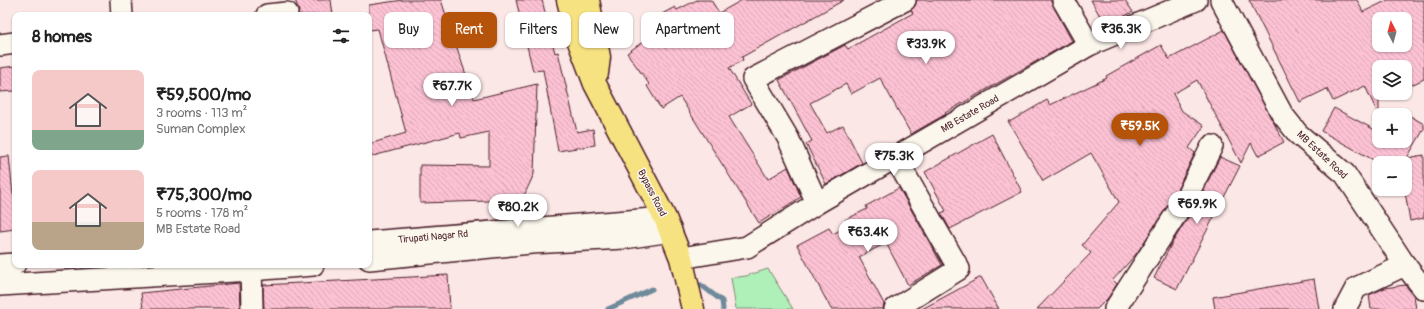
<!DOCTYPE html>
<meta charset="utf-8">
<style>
:root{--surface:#fff;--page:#f6f6f6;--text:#222;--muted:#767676;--accent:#b45309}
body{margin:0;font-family:Pangolin,sans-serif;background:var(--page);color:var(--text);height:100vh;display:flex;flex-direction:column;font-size:15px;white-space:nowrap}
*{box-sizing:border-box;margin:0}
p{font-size:13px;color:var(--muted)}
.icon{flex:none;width:22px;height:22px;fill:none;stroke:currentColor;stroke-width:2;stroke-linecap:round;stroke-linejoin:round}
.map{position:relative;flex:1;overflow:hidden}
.side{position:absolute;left:12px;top:12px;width:360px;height:256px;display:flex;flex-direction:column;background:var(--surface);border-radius:8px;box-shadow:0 1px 3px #0004}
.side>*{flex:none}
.banner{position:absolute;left:384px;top:12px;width:380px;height:36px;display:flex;gap:8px}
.needle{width:26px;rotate:354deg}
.tools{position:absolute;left:1372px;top:12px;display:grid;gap:8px}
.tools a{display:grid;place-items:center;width:40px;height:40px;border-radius:8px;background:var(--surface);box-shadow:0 1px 3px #0004;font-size:20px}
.price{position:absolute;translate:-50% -34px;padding:0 9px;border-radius:14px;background:#fff;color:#222;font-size:13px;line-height:26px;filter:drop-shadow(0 1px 2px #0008)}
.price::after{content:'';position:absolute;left:50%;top:24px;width:12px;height:9px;margin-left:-6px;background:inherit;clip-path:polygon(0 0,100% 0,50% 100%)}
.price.selected{background:var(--accent);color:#fff}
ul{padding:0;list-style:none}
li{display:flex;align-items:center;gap:12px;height:100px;padding:0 20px}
li span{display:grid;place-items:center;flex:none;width:112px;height:80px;border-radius:8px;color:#555}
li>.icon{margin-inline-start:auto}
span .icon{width:48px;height:48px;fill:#fffc;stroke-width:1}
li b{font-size:17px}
h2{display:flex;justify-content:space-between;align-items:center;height:48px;padding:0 20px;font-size:17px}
.chip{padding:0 14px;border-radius:8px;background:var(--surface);box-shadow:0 1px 3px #0004;font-size:14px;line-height:36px}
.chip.selected{background:var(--accent);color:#fff}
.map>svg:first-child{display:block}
</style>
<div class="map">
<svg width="1424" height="309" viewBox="0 0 1424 309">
<defs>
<pattern id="building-back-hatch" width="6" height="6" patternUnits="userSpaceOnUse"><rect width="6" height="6" fill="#fcc2d4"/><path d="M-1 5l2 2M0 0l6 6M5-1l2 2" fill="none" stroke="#daa6b6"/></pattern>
</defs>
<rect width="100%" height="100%" fill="#fbe7e5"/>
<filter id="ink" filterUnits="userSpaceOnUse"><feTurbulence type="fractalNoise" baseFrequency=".025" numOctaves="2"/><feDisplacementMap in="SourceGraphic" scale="8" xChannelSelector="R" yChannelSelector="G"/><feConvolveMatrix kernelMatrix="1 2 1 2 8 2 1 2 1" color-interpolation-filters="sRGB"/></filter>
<g filter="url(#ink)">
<!-- green -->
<path fill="#aff0b9" stroke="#7c8872" d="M768,269l25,40h-57l-5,-31 15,-2z"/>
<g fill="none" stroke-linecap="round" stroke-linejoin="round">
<!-- stream -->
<g stroke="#6e8a9b" stroke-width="5">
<path d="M701,285l21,16 1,8"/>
<path d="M608,309l44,-20"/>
</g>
</g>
<!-- building -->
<g fill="url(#building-back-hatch)" stroke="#4a1f2b" fill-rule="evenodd">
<path d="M295,0h36l2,15h-35l1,-4z"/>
<path d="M403,0h38l33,99 63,-15 -3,90 -12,26 -102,3v-38l69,1v-34l-28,6 -1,-5 -91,24v-13l37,-11 -28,-104 -9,1v-25z"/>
<path d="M516,0h26l13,53 3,-1 19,80 16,-3 2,16 -37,6 -15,-81 -10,1z"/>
<path d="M697,0h14l8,13 23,-13h102l-102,57 1,3 -14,8 22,36 -22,13 39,62 20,-12 13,30 -42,26 -79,-126 -19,12 -14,-23 2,-2 -22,-31 38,-27 -5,-11 15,-8 2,3z"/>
<path d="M917,0h133l22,41 -127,72 1,1 -35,20 -31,-56 -29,16 -5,-10 -36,19 17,30 16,-8 19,38 -36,21 -20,-40 6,-3 -33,-61 66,-35 3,4 65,-36 -2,-3 4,-4z"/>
<path d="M1091,0h34l8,12 -28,13z"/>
<path d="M1249,0h108l6,12 25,-12h36v79l-19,9v-21h-26v49l-14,-30 -32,15 -6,-12 -27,13zM1379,19h26v26h-26z"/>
<path d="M1224,30l60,112 -26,14 -7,-13 -10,20 -44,-83 -24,14 9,17 22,15 -15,22 6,5 -20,41 -38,59 -24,27 4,4 -9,14 -11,11h-60l54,-56 -9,-8 37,-43 -28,-49 -48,28 -35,-60h3l36,-21 3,5 57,-27 -1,-2 55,-31 8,14z"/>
<path d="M15,66v25l-15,1v-24z"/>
<path d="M1334,108l45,24v9h26v-28l19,11v5l-17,29 17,-3v63l-14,3 -5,-29v-31l-1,2h-25l-58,-32z"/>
<path d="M992,134l30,58 -72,37 -9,-16 5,-2 -21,-39z"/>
<path d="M9,156l4,39h2v34l-15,2v-74z"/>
<path d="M1220,157l20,9 -63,123 -23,-11 18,-35 24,-38z"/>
<path d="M899,188l43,77 -34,20 -22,-42 -27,14 25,47 -1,5h-52l-34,-64 32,-17 4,6 14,-8 -2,-6 22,-11 -1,-3z"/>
<path d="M448,275l2,34h-186l-1,-24z"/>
<path d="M981,277l18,32h-77z"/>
<path d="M1314,279l5,30h-104l-2,-12z"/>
<path d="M239,283l1,26h-97l-2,-16z"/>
<path d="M1405,285l9,11 2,13h-45l-2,-14 16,-7z"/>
</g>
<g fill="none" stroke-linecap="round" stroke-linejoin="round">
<defs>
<g id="minor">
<path d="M121,0l1,15"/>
<path d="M1063,0l26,45"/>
<path d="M1221,0l61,114 16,20 47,40 60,91 19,24"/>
<path d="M267,15l20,-2"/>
<path d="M0,45l15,-2"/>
<path d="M817,203l-29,-65 -35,-59 152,-79"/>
<path d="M369,242l296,-24"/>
<path d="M681,258l66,-11 70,-44 272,-158 107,-45"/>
<path d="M369,259l162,-16 93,-5 47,-7"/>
<path d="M0,265l15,-1"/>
<path d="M251,265l1,44"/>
<path d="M0,285l251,-15 62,-5"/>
<path d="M895,309l64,-40 -64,-112"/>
<path d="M1115,309l70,-109 27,-54"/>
<path d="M1345,309l11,-21 49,-23"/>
</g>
<g id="major">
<path d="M568,0l10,39 17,45 70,134 16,40 12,51"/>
<path d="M588,0l11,57 -2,16"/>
</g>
</defs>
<!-- minor casing -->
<use href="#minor" stroke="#4a1f2b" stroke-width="24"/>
<!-- major casing -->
<use href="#major" stroke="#4a1f2b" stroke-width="25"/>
<!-- minor -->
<use href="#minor" stroke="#fbf7ec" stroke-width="21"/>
<!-- major -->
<use href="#major" stroke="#f7e281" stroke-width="22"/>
</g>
</g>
<g text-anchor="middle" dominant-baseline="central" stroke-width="3" stroke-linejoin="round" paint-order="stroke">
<!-- street labels -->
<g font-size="10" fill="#4a1f2b" stroke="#fbf7ec">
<text transform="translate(970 114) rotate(-30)">MB Estate Road</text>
<text transform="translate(1322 155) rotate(43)">MB Estate Road</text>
<text transform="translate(652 193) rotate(63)">Bypass Road</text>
<text transform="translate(433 237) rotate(-5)">Tirupati Nagar Rd</text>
</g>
</g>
</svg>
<div class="tools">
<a><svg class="needle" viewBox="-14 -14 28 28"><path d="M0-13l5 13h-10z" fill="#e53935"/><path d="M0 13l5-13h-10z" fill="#767676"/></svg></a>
<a><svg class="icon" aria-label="layers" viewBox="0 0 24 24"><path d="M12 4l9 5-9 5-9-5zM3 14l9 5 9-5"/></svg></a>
<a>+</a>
<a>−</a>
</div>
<b class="price" style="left:1121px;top:50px">₹36.3K</b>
<b class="price" style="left:926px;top:65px">₹33.9K</b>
<b class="price" style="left:452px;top:107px">₹67.7K</b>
<b class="price selected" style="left:1140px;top:147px">₹59.5K</b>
<b class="price" style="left:894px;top:177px">₹75.3K</b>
<b class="price" style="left:1197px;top:225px">₹69.9K</b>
<b class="price" style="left:518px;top:228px">₹80.2K</b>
<b class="price" style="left:868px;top:253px">₹63.4K</b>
<div class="banner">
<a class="chip">Buy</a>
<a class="chip selected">Rent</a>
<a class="chip">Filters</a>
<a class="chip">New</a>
<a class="chip">Apartment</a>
</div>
<section class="side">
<h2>8 homes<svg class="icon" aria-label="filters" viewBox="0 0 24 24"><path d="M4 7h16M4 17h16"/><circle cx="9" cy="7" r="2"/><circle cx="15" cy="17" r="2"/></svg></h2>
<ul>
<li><span style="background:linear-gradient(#f6c9c9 75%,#7fa58c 0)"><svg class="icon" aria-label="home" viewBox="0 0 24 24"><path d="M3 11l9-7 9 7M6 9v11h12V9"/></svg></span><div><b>₹59,500/mo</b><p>3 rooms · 113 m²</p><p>Suman Complex</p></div></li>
<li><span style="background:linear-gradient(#f6c9c9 65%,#b9a48a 0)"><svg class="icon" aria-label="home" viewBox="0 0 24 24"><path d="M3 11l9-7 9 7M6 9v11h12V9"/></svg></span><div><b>₹75,300/mo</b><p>5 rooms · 178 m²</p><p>MB Estate Road</p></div></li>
</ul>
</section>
</div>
